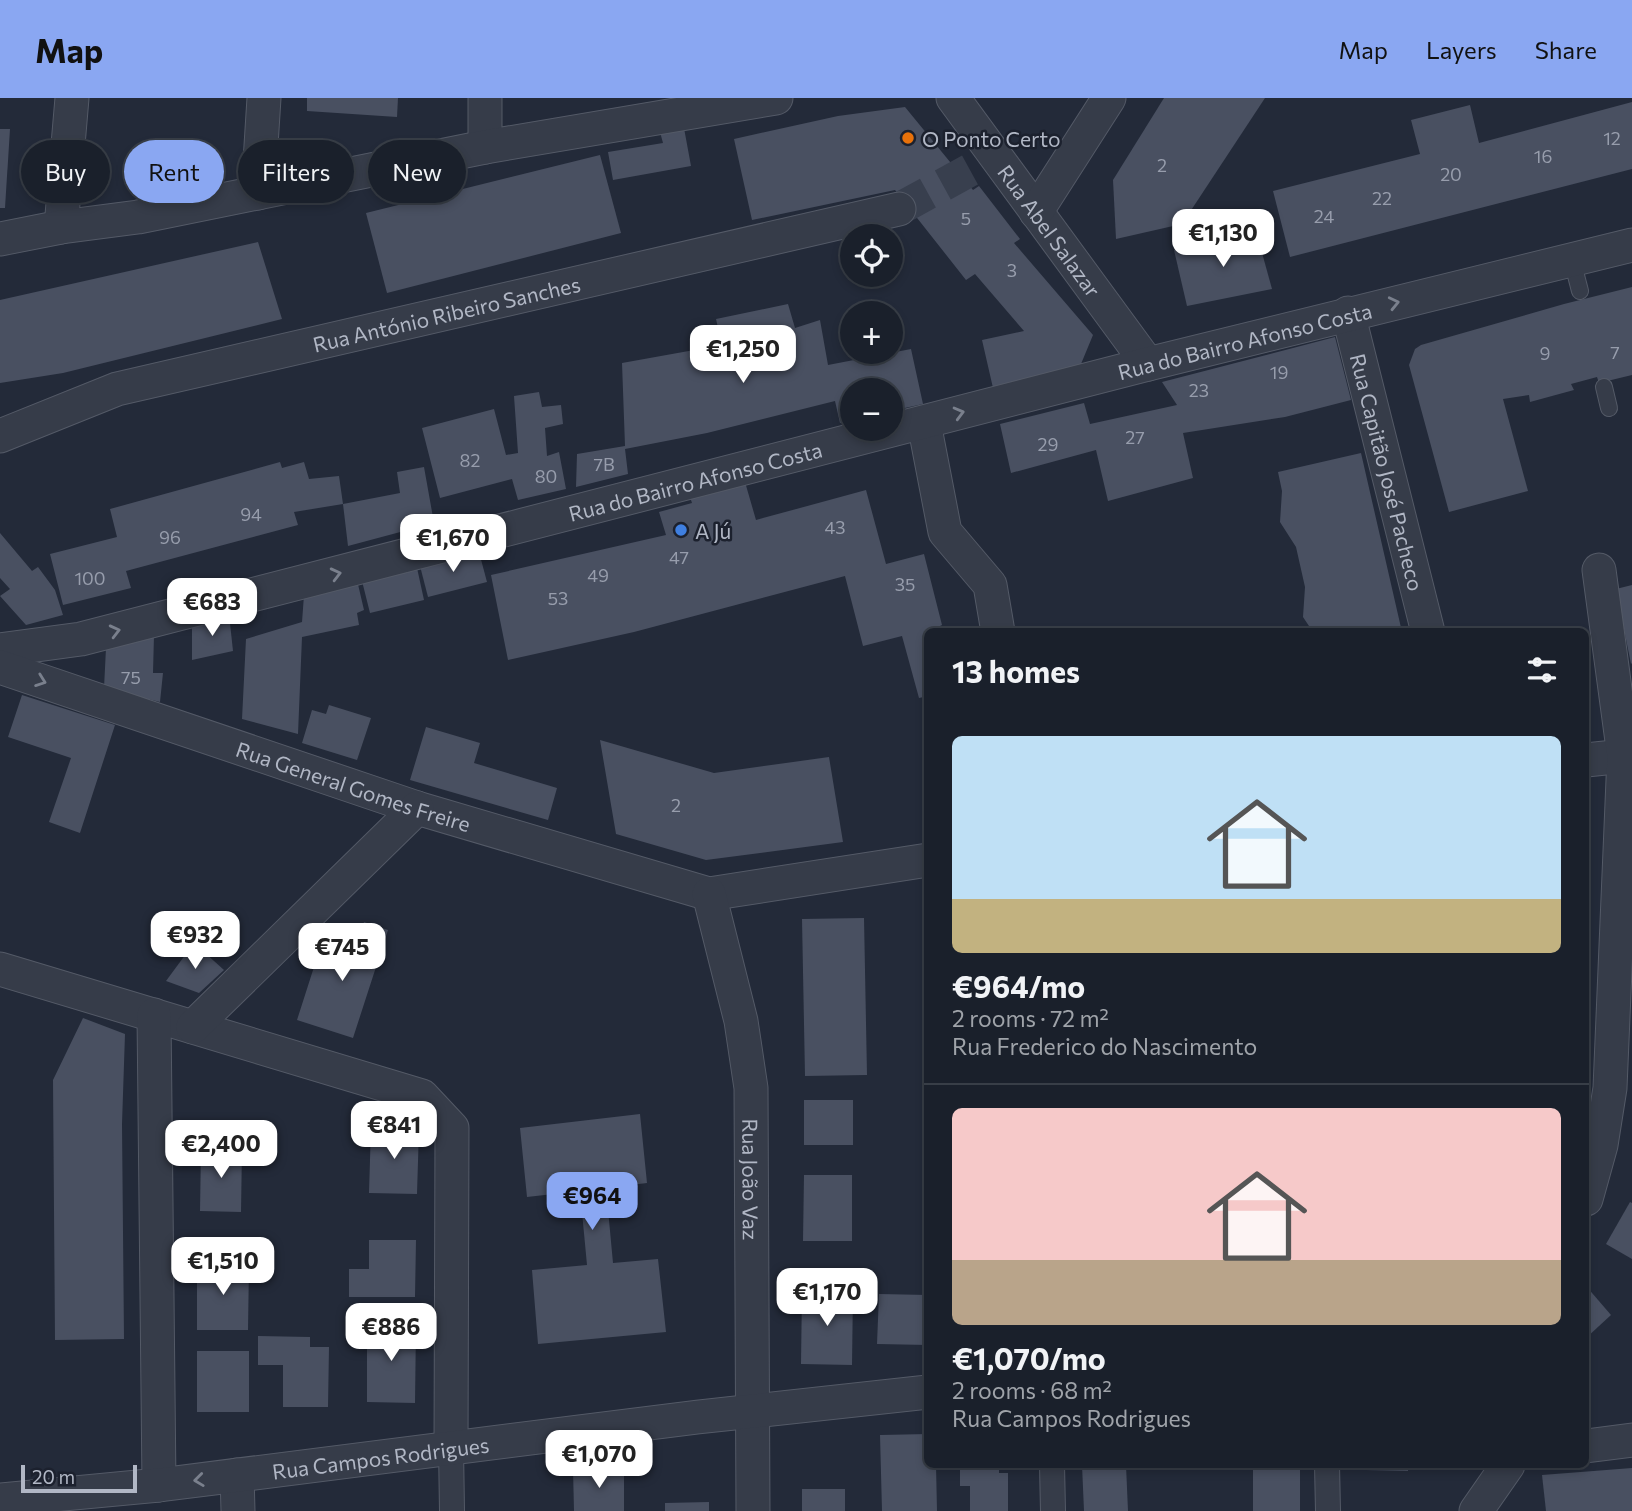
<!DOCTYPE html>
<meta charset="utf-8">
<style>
:root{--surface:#1a202b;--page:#232833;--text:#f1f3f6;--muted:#9fa3a9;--line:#383e47;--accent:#8aa7f2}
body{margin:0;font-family:Commissioner,sans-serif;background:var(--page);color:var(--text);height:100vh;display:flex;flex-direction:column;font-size:26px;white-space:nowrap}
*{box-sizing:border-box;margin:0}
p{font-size:23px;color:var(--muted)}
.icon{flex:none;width:38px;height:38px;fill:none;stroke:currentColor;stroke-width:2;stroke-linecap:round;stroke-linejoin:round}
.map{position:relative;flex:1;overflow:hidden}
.side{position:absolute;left:924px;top:530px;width:665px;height:840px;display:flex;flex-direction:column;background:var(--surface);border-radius:10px;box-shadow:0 4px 10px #0003,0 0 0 2px var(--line)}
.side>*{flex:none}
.guide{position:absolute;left:21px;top:42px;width:665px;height:63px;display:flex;gap:14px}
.controls{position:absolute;left:840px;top:126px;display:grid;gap:14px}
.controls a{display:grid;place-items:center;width:63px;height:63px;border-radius:50%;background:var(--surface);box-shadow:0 4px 10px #0003,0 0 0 2px var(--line);font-size:35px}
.scale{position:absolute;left:21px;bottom:18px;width:116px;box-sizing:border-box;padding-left:7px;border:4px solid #b1b7c5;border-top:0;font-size:19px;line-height:24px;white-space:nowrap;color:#b1b7c5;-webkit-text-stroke:5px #1c212e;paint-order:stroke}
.price{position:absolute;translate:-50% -60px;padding:0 16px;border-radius:14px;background:#fff;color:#222;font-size:23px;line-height:46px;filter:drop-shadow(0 2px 4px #0008)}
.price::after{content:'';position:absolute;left:50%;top:42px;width:21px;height:16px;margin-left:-10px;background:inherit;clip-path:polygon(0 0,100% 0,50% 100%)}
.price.active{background:var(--accent);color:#111}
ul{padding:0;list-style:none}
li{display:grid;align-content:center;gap:14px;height:371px;padding:0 28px}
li+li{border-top:2px solid var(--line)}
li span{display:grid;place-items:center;height:217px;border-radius:10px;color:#555}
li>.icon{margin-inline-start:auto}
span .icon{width:126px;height:126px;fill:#fffc;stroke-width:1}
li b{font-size:30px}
h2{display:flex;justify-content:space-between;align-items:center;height:84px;padding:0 28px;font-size:30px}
.chip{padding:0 24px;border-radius:32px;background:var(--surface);box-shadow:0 4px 10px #0003,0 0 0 2px var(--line);font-size:24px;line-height:63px}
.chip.active{background:var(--accent);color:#111}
header{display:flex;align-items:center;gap:42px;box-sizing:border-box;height:98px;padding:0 35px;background:var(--accent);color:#111}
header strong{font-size:33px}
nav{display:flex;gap:38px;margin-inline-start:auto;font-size:24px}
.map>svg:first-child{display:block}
</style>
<header>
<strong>Map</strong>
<nav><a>Map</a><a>Layers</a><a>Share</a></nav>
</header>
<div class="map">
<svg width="1632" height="1413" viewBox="0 0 1632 1413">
<rect width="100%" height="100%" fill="#232a39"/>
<!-- building -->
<g fill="#495061">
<path d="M307,0h91l-1,19 -90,-6z"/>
<path d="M1164,0h101l-83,126 -66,15 -3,-59z"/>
<path d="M1632,4v67l-342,88 -17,-66 147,-37 -9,-34 59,-15 9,38z"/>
<path d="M905,9l68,83 6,-4 41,53 -6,4 79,92 -12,29 -88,24 -11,-48 42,-9 -49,-57 -9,6 -71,-90 -143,30 -18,-81 104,-23z"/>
<path d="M684,30l7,38 -78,14 -5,-28 55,-9 -3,-11z"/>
<path d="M0,31h10l-5,79h-5z"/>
<path d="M600,57l21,78 -234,60 -21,-80z"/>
<path d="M1256,133l16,58 -85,17 -13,-56z"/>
<path d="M258,144l24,77 -219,54 -63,10v-83z"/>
<path d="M1632,189v88l-33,8 -2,-6 -26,7 3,6 -44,12 -1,-7 -26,4 25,92 -79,21 -40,-147 6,-16 6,-4 143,-41z"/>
<path d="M788,206l7,24 25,-8 8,45 83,-16 12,55 -32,7v-21h-39v30l-12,3 -5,-22 -128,32 -82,16 3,25 -52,13 1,-33 48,-8 -3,-83 100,-18 -6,-26z"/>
<path d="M1335,239l16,63 -66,17 -102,16 10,45 -85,23 -12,-51 -85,23 -11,-49 84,-21 6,21 87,-19 -15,-23z"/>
<path d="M539,294l3,15 19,-2 2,19 -18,4 2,28 12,-4 7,37 -48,11 -6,-21 -72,19 -18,-70 72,-19 12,46 12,-2 -4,-57z"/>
<path d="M1361,355l41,179h-89l-10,-15 2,-30 -9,-40 -16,-25 2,-31 -4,-19z"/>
<path d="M280,364l2,6 22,-6 5,17 30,-3 4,28 -49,8 4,13 -172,46 5,17 -68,17 -13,-51 67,-17 -7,-28z"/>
<path d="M424,369l10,56 -86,23 -5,-42 57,-11 -3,-21z"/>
<path d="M745,384l11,38 110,-30 20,74 38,-10 18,71 -2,1 2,6h-14v64l-9,2 -17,-62 -39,10 -18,-70 -211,56 -126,28 -17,-85 175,-40 -7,-23 33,-9 -2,-6z"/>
<path d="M0,435l32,38 6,-4 17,23 8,25 -37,10 -26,-29 10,-7 -10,-11z"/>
<path d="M479,454l8,30 -59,15 -8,-31z"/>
<path d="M417,470l7,32 -54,13 -8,-32z"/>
<path d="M357,482l7,30 -7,3 2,12 -57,12 -4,97 -56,-15 4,-80 56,-17 2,-27z"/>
<path d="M1632,487v78l-1,1 -15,-75z"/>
<path d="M229,516l4,37 -41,9v-35z"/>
<path d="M154,537l-1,38h10l-3,29 -56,-14 2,-40z"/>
<path d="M22,597l93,30 -35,108 -31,-11 22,-64 -63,-21z"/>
<path d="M329,607l42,13 -14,42 -55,-17 10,-33 14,4z"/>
<path d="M426,629l54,16 -6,20 83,25 -9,32 -138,-40z"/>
<path d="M600,642l114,33 115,-16 14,85 -137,18 -90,-26z"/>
<path d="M864,820l3,157 -62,1 -3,-157z"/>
<path d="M364,824l24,8 -35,108 -56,-18 25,-78 32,11z"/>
<path d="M194,845l30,27 -25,23 -33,-12z"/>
<path d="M83,920l42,16 -3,90 2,215 -69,1 -2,-260z"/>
<rect x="804" y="1002" width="49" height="45"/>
<path d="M640,1016l7,69 -41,5 7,75 45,-4 8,73 -128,12 -6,-74 55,-5 -7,-74 -53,6 -7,-69z"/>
<path d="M371,1029l48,2 -2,65 -48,-1z"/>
<path d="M201,1050h41l-1,64 -41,-1z"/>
<path d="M804,1077h48v66h-49z"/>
<path d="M1630,1104l2,1v56l-26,-15z"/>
<path d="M369,1142h47l-1,57h-66v-28h20z"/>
<path d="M197,1166l52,1 -1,65h-51z"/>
<path d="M1586,1188l25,29 -25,23z"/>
<path d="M802,1192l51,1 -1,74 -51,-1z"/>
<path d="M879,1196l49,1v50l-51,-1z"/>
<path d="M367,1226l49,1 -1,78 -48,-1z"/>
<path d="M258,1238l52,1v10h19l-1,60h-45v-42h-25z"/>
<rect x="197" y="1253" width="52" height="61"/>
<path d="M928,1336v31h8l1,46h-55l-2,-76z"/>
<path d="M960,1367h39v8h9v38h-38v-25h-10z"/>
<path d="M1082,1367h44l2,46h-44z"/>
<rect x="1253" y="1367" width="47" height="46"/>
<path d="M1365,1367h43v6l-43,-1z"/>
<path d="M1632,1370v43h-86l-4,-36z"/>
<path d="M573,1371h51v42h-50z"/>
<rect x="802" y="1391" width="43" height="22"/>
<path d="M709,1404v9h-44v-8z"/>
</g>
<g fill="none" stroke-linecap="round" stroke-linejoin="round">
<!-- minor-tunnel -->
<path stroke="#383f4e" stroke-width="33" stroke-dasharray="33 17" stroke-linecap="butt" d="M899,111l71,-39"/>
<defs>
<g id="service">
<path d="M1572,162l8,31"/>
<path d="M1604,289l5,21"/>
</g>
<g id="pedestrian">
<path d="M451,1350l1,63"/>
<path d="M1052,1367l1,46"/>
<path d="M1327,1367l1,46"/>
</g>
<g id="minor">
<path id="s1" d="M953,0l195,266"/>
<path d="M485,49v-49"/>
<path d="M258,95l6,-95"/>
<path d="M1036,114l73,-114"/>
<path d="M61,129l11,-129"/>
<path d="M0,141l61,-12 77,-10 347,-70 291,-49"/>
<path id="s2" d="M1348,215l80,319"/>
<path d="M924,325l21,109 45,53 8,47"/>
<path id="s3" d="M0,338l117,-47 782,-180"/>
<path id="s4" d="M0,552l81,-11 1067,-275 484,-119"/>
<path id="s5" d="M0,569l417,141 292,86 219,-34"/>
<path d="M1586,662l38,-4"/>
<path id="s6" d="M709,796l32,127 10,67 2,423"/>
<path d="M0,871l422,127 30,32 -1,320"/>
<path d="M154,917l5,470"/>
<path d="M193,929l224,-219"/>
<path d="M1586,1101l15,-54 9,-57 14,-332 -25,-186"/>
<path d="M1586,1348l46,-6"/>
<path d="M237,1377l1,36"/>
<path id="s7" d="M0,1402l159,-15 539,-68 230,-25"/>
<path d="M1476,1413l32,-46"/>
</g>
</defs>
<!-- service casing -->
<use href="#service" stroke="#545a67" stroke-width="18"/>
<!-- pedestrian casing -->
<use href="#pedestrian" stroke="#545a67" stroke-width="26"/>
<!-- minor casing -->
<use href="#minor" stroke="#545a67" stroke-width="35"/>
<!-- service -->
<use href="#service" stroke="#363c49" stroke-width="16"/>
<!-- pedestrian -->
<use href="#pedestrian" stroke="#363c49" stroke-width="24"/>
<!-- minor -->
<use href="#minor" stroke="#363c49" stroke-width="33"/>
</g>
<!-- one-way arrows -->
<defs><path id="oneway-chevron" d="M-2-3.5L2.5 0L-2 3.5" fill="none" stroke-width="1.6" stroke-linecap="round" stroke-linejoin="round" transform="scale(1.75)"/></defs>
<g stroke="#7a808d">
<use href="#oneway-chevron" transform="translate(1394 205) rotate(-13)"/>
<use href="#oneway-chevron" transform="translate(959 315) rotate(-15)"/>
<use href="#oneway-chevron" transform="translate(336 476) rotate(-14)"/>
<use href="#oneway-chevron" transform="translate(115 533) rotate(-14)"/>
<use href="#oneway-chevron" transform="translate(41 583) rotate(20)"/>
<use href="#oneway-chevron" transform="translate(199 1382) rotate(173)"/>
</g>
<!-- markers -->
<circle fill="#e8710a" stroke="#1c212e" stroke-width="2.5" cx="908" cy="40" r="7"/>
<circle fill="#3f7fe0" stroke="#1c212e" stroke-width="2.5" cx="681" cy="432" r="7"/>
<g text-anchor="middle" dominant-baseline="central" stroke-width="5" stroke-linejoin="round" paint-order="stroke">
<!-- number labels -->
<g font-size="18" fill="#979dac">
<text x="1612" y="40">12</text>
<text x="1543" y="58">16</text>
<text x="1162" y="67">2</text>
<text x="1451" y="76">20</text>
<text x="1382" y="100">22</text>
<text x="1324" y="118">24</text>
<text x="966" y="120">5</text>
<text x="1012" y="172">3</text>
<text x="1615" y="254">7</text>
<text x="1545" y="255">9</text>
<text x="1279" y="274">19</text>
<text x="1199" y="292">23</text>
<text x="1135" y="339">27</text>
<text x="1048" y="346">29</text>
<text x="470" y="362">82</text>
<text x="604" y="366">7B</text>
<text x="546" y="378">80</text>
<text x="251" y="416">94</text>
<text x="835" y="429">43</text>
<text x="170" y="439">96</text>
<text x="679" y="459">47</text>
<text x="598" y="477">49</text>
<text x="90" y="480">100</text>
<text x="905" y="486">35</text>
<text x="558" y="500">53</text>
<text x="131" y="579">75</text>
<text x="676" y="707">2</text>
</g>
<!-- poi labels -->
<g font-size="21" fill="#b1b7c5" stroke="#1c212e" text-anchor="start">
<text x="922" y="40">O Ponto Certo</text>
<text x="695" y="432">A Jú</text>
</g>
<!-- street labels -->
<g font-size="21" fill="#b1b7c5" stroke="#1c212e">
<text stroke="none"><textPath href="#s1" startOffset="164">Rua Abel Salazar</textPath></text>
<text stroke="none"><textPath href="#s3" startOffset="464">Rua António Ribeiro Sanches</textPath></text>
<text stroke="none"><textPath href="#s4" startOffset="1283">Rua do Bairro Afonso Costa</textPath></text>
<text stroke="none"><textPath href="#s2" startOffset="164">Rua Capitão José Pacheco</textPath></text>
<text stroke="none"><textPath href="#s4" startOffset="716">Rua do Bairro Afonso Costa</textPath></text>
<text stroke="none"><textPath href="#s5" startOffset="373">Rua General Gomes Freire</textPath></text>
<text stroke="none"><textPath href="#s6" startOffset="290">Rua João Vaz</textPath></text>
<text stroke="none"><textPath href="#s7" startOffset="383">Rua Campos Rodrigues</textPath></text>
</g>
</g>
</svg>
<div class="controls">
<a><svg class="icon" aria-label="locate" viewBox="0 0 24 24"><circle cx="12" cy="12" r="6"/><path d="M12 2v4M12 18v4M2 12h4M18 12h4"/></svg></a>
<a>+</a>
<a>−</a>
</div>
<div class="scale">20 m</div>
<b class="price" style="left:1223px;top:171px">€1,130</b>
<b class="price" style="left:743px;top:287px">€1,250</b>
<b class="price" style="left:453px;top:476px">€1,670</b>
<b class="price" style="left:212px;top:540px">€683</b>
<b class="price" style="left:195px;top:873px">€932</b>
<b class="price" style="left:342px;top:885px">€745</b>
<b class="price" style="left:394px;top:1063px">€841</b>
<b class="price" style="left:221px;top:1082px">€2,400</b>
<b class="price active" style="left:592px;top:1134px">€964</b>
<b class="price" style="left:223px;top:1199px">€1,510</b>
<b class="price" style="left:827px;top:1230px">€1,170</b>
<b class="price" style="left:391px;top:1265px">€886</b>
<b class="price" style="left:599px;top:1392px">€1,070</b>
<div class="guide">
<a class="chip">Buy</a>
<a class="chip active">Rent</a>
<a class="chip">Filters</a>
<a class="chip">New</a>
</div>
<section class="side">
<h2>13 homes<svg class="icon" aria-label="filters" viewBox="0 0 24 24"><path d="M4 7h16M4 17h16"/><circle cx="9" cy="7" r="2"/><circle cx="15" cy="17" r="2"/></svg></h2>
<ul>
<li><span style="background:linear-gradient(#bfe0f5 75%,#c2b280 0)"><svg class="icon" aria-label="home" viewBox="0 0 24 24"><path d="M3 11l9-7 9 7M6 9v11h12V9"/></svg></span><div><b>€964/mo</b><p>2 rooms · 72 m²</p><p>Rua Frederico do Nascimento</p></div></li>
<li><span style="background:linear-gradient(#f6c9c9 70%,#b9a48a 0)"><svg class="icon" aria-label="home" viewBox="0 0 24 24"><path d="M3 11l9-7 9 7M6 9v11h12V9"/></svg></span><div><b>€1,070/mo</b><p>2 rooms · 68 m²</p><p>Rua Campos Rodrigues</p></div></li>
</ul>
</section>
</div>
